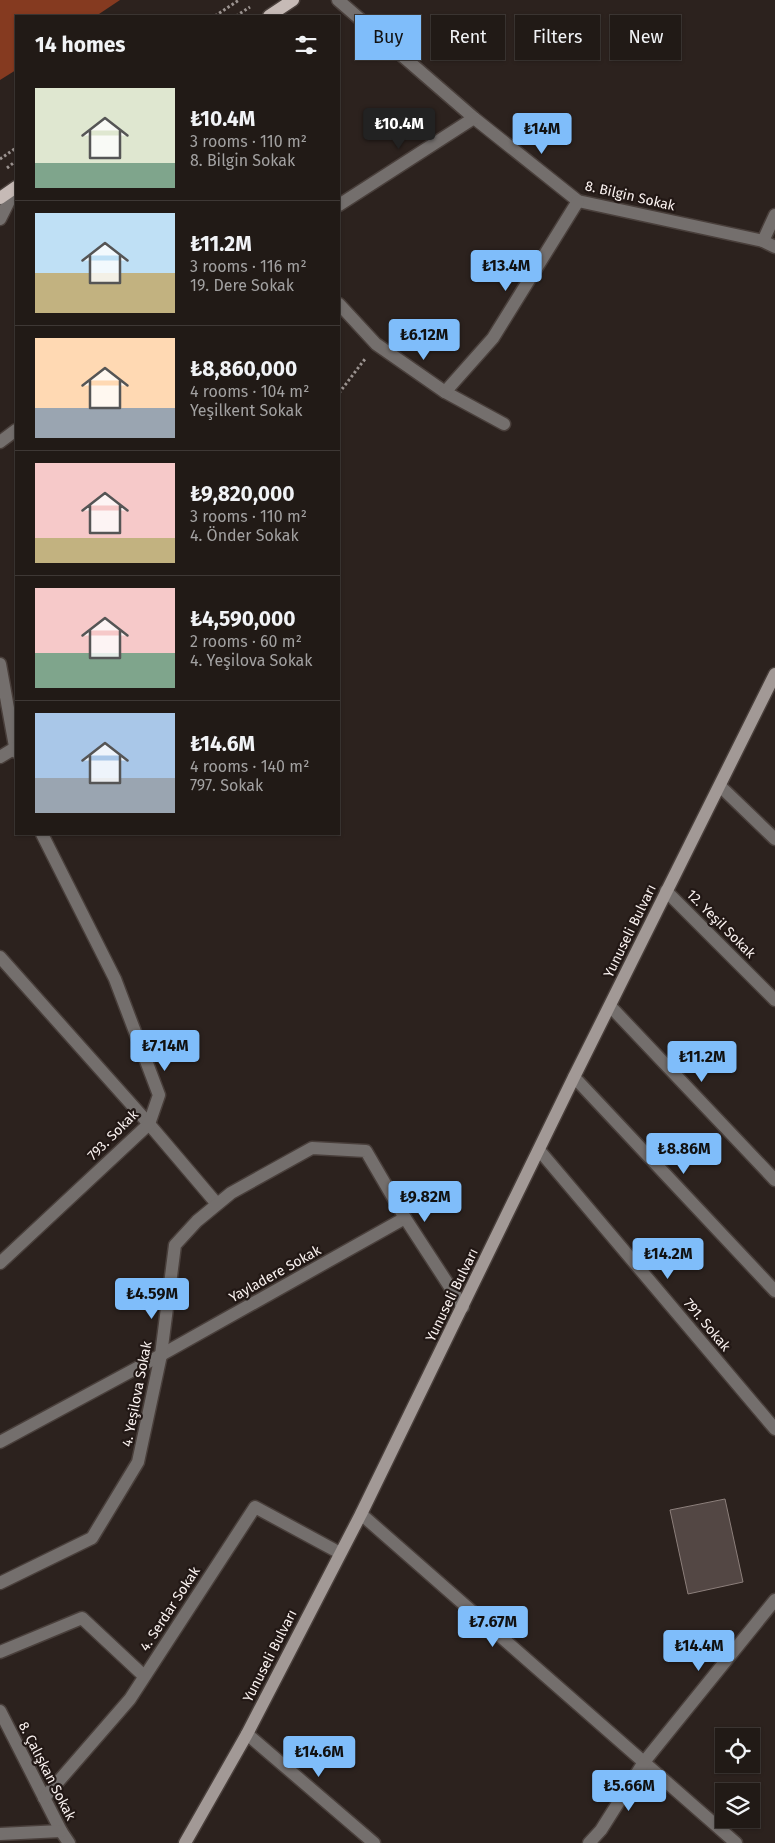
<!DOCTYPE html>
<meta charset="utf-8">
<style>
:root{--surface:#211a16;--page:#2d2723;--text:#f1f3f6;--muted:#a2a1a1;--line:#3e3835;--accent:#7fbdfa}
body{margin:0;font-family:"Fira Sans",sans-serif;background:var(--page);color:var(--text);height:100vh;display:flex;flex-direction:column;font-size:19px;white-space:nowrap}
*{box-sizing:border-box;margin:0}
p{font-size:16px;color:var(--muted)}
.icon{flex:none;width:28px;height:28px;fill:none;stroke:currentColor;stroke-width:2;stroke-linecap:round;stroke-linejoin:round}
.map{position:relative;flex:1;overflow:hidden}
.sheet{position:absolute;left:15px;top:15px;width:325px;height:820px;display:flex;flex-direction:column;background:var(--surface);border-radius:0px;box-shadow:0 1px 4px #0004,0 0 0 1px var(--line)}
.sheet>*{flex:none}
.hud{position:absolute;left:355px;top:15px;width:345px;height:45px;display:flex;gap:10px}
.tools{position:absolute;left:715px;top:1728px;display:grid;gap:10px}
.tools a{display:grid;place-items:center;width:45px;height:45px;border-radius:0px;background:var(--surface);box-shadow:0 1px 4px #0004,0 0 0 1px var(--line);font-size:25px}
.price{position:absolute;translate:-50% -42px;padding:0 11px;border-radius:5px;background:var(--accent);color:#111;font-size:16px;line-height:32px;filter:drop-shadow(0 1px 2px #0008)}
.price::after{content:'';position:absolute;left:50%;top:30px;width:15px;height:11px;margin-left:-8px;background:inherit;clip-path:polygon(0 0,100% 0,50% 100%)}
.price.current{background:#222;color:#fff}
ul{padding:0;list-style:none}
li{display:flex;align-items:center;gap:15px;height:125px;padding:0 20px}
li+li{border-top:1px solid var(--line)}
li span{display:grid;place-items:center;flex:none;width:140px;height:100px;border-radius:0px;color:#555}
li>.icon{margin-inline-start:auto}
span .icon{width:60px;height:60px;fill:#fffc;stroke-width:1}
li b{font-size:21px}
h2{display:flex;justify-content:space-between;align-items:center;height:60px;padding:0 20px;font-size:21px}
.tag{padding:0 18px;border-radius:0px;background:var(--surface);box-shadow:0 1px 4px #0004,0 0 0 1px var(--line);font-size:18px;line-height:45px}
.tag.current{background:var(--accent);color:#111}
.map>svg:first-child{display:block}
</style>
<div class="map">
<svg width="775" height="1843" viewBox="0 0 775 1843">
<rect width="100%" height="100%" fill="#2c221e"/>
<!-- water -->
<path fill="#853a20" d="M0,0h120l-24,16h-80v54l-16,10z"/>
<!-- building -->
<path fill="#534744" stroke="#8c7f7b" d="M725,1499l18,83 -55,12 -18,-84z"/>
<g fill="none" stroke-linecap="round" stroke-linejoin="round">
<defs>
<g id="street">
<path d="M338,0l136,118 104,83 185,40 12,6"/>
<path d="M339,205l135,-87"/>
<path d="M0,219l16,-32"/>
<path d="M763,241l12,-26"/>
<path d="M339,304l37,40 69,48 59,32"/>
<path d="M445,392l48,-54 85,-137"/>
<path d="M0,442l16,-12"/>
<path d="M0,664l16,88"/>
<path d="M0,757l15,-9"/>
<path d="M720,786l55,53"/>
<path d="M666,891l109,109"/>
<path d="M0,957l149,167 68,80"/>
<path d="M610,1006l165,174"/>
<path d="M574,1077l201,214"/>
<path d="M539,1150l236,279"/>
<path d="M0,1263l149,-139 10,-29 -44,-116 -73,-145"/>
<path d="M0,1442l161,-87 244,-137"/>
<path d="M361,1514l375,329"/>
<path d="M0,1583l92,-45 46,-76 23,-107 14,-110 22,-24 34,-28 81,-45 54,3 39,67 58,89"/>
<path d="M0,1652l82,-34 62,58"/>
<path d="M0,1711l61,120 8,12"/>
<path d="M247,1734l127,109"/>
<path d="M44,1798l86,-99 125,-192 85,46"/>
<path d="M0,1834l61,-3"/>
<path d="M589,1843l12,-13 43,-68 131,-162"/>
</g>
<path id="secondary" d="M185,1843l62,-109 114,-220 213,-437 201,-403"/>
<g id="primary">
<path d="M269,16l24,-16"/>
<path d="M0,198l16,-11"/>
</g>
</defs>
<!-- street casing -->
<use href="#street" stroke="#493f3b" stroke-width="15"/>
<!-- secondary casing -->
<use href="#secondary" stroke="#493f3b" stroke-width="15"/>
<!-- primary casing -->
<use href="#primary" stroke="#493f3b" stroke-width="15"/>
<!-- path -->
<g stroke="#9c9491" stroke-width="3" stroke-dasharray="2.5 2.5" stroke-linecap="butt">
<path d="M215,16l24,-16"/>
<path d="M236,16l14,-9"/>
<path d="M0,159l16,-11"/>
<path d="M7,168l9,-7"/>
<path d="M339,393l26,-34"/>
</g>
<!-- street -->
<use href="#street" stroke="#746f6d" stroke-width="12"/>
<!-- secondary -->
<use href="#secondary" stroke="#a29996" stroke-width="12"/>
<!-- primary -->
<use href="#primary" stroke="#c6bab6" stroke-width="12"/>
</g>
<g text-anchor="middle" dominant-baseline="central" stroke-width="4.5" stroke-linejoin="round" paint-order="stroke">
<!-- street labels -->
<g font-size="14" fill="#faf2f0" stroke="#221815">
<text transform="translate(630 196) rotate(13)">8. Bilgin Sokak</text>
<text transform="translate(721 924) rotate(45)">12. Yeşil Sokak</text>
<text transform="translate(630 931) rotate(-64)">Yunuseli Bulvarı</text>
<text transform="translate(113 1135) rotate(-45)">793. Sokak</text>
<text transform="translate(275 1274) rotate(-29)">Yayladere Sokak</text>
<text transform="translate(452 1295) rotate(-64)">Yunuseli Bulvarı</text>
<text transform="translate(707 1325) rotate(50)">791. Sokak</text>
<text transform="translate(137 1394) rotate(-79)">4. Yeşilova Sokak</text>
<text transform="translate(170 1609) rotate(-57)">4. Serdar Sokak</text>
<text transform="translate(270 1656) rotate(-63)">Yunuseli Bulvarı</text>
<text transform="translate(47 1771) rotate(63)">8. Çalışkan Sokak</text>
</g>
</g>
</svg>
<div class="tools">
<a><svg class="icon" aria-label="locate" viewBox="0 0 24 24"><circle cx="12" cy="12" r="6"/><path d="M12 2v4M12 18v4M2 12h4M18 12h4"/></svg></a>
<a><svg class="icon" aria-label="layers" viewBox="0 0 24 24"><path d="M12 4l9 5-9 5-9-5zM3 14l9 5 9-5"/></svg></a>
</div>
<b class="price current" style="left:399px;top:150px">₺10.4M</b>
<b class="price" style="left:542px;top:155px">₺14M</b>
<b class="price" style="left:506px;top:292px">₺13.4M</b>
<b class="price" style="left:424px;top:361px">₺6.12M</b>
<b class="price" style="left:165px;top:1072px">₺7.14M</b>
<b class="price" style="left:702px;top:1083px">₺11.2M</b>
<b class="price" style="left:684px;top:1175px">₺8.86M</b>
<b class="price" style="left:425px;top:1223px">₺9.82M</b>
<b class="price" style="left:668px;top:1280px">₺14.2M</b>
<b class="price" style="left:152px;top:1320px">₺4.59M</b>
<b class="price" style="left:493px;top:1648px">₺7.67M</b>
<b class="price" style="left:699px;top:1672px">₺14.4M</b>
<b class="price" style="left:319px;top:1778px">₺14.6M</b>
<b class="price" style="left:629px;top:1812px">₺5.66M</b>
<div class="hud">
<a class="tag current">Buy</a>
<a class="tag">Rent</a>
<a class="tag">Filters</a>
<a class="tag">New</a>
</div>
<section class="sheet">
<h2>14 homes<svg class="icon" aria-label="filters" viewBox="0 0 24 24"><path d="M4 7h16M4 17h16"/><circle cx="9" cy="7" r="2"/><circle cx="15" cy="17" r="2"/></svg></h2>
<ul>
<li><span style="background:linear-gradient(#dfe7d0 75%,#7fa58c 0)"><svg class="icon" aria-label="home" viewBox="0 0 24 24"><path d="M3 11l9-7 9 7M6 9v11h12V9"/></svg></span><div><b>₺10.4M</b><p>3 rooms · 110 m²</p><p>8. Bilgin Sokak</p></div></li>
<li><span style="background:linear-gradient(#bfe0f5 60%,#c2b280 0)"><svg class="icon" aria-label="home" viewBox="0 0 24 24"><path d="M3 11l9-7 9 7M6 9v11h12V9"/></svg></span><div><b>₺11.2M</b><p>3 rooms · 116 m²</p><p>19. Dere Sokak</p></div></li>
<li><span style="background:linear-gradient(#ffd9b3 70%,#9aa5b1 0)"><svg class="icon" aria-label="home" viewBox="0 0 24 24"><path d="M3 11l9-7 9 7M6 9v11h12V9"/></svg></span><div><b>₺8,860,000</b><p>4 rooms · 104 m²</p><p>Yeşilkent Sokak</p></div></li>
<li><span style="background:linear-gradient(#f6c9c9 75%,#c2b280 0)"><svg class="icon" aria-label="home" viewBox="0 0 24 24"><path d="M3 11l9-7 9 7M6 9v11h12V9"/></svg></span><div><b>₺9,820,000</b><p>3 rooms · 110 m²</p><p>4. Önder Sokak</p></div></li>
<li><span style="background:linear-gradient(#f6c9c9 65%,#7fa58c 0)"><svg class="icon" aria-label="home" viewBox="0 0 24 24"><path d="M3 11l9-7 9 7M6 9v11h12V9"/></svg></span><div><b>₺4,590,000</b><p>2 rooms · 60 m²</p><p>4. Yeşilova Sokak</p></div></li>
<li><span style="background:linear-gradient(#a9c7e8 65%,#9aa5b1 0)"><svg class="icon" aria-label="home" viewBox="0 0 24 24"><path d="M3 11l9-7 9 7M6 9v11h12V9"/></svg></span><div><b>₺14.6M</b><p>4 rooms · 140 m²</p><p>797. Sokak</p></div></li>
</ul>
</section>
</div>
